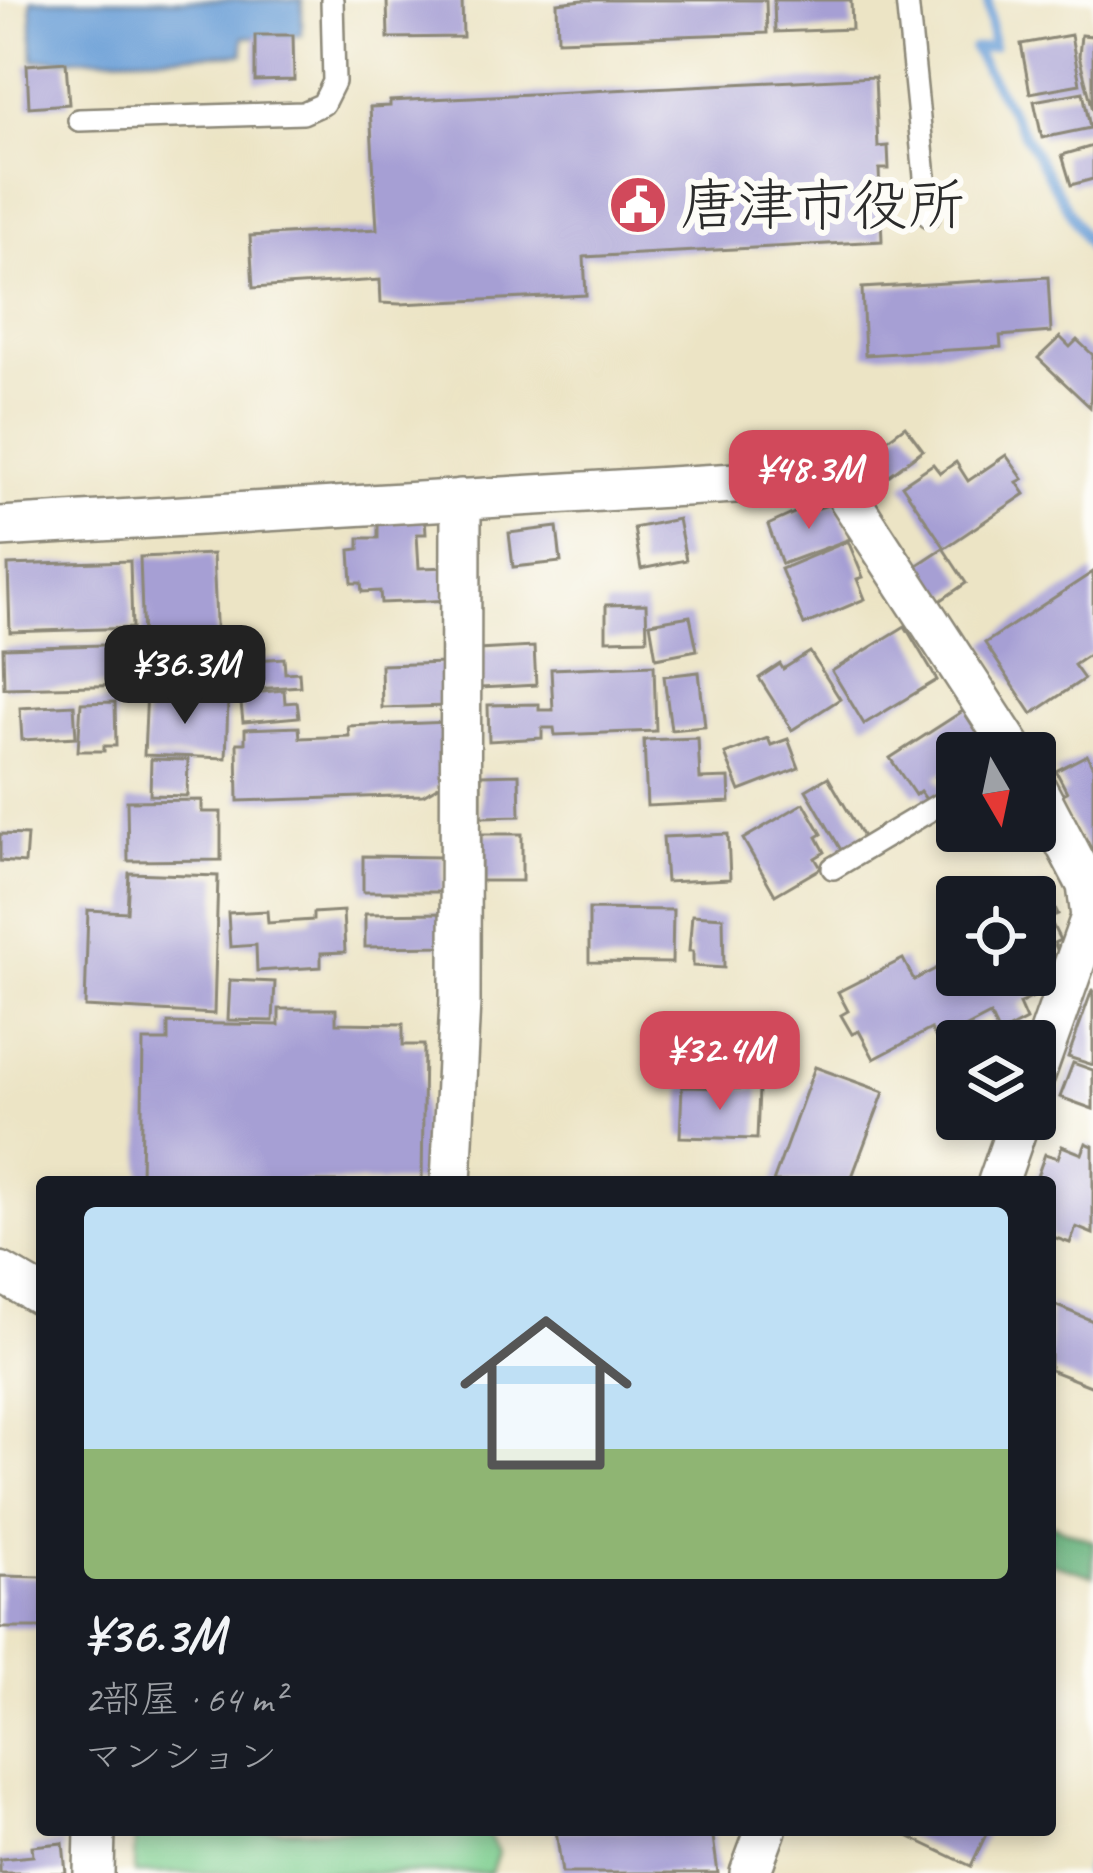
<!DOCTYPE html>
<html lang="ja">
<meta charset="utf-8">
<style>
:root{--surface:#171b24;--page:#242831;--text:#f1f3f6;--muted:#9ea1a6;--accent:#d1495b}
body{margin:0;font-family:Caveat,"Klee One",sans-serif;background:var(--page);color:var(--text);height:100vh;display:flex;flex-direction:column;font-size:45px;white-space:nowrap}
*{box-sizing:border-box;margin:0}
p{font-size:39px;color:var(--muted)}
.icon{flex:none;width:66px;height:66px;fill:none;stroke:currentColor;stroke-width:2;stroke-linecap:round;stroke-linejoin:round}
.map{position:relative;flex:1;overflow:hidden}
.side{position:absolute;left:36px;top:1176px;width:1020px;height:660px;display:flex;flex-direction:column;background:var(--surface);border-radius:12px;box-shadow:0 6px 18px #0003}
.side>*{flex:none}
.needle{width:78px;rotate:171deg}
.buttons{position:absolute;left:936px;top:732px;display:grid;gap:24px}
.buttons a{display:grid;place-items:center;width:120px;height:120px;border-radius:12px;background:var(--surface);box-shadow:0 6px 18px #0003;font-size:60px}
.price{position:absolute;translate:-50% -102px;padding:0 27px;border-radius:24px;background:var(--accent);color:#fff;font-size:39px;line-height:78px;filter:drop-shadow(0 3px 6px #0008)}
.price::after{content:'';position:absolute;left:50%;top:72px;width:36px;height:27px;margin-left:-18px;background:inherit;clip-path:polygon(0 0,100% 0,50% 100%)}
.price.on{background:#222;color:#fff}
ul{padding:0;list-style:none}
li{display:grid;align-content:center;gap:24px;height:636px;padding:0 48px}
li span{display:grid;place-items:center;height:372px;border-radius:12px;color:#555}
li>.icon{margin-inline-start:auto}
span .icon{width:216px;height:216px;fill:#fffc;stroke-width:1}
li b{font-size:51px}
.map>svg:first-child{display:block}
</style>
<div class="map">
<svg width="1093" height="1873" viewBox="0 0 1093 1873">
<rect width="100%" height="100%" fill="#fdfcf7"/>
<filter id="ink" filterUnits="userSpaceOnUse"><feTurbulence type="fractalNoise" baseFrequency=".00833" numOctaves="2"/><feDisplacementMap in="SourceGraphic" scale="24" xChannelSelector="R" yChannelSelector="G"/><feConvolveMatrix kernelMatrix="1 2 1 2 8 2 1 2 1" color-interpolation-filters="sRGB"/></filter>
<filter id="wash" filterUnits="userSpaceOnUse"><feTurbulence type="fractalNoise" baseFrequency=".004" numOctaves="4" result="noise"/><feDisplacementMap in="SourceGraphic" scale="48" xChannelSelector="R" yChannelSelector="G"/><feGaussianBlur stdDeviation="2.7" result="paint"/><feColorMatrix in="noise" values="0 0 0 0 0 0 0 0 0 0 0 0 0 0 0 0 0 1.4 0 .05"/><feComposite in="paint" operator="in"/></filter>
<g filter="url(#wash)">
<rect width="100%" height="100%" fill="#ece4c5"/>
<!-- green -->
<path fill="#7bcd8e" stroke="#537c5c" stroke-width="3" d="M135,1830h351l12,22 -7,21h-357z"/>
<!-- forest -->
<path fill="#64b079" stroke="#486e52" stroke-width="3" d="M1050,1524l43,17v35l-43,-13z"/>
<!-- water -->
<path fill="#6b9fd7" stroke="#4b6581" stroke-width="3" d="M31,0h271v35l-59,2v17l-210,6z"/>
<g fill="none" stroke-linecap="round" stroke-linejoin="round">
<!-- stream -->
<g stroke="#6b9fd7" stroke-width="10">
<path d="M988,0l5,46 -19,3 119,203"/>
<path d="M1088,1873l5,-23"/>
</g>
</g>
<g id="blocks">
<!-- building -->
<g fill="#a69fd4">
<path d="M387,0h75l1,37 -75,1z"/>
<path d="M583,0h183l1,33 -209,7 -1,-37z"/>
<path d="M774,0h77l1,29 -77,3z"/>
<path d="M255,35h38l1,45 -39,1z"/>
<path d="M1071,35l9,49 -50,9 -9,-49z"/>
<path d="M1081,35l12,1v74l-14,-54z"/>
<path d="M66,62l3,42 -40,3 -2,-42z"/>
<path d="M875,77l3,70 10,-1 1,23h-10l3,72 -298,16 2,38 -186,9 -19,-1 -1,-23 -127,8 -3,-52 127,-7 -7,-122 20,-1v-5z"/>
<path d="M1083,92l7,36 -48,10 -8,-37z"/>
<path d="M1093,146v33l-22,6 -9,-30z"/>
<path d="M1048,277l3,55 -51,4 1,11 -136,8 -3,-67z"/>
<path d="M1060,337l10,10 7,-7 16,15 -3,52 -52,-49z"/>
<path d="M905,426l18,24 -44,33 -18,-24z"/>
<path d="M1006,455l17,24 -6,3 8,12 -80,54 -43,-63 31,-21 7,9 16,-11 12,19z"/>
<path d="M837,502l13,37 -68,25 -14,-39 46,-21 2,5z"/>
<path d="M425,517l1,17h-9l2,34 33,-1 2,33 -73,3 -1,-12 -18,1 -1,-9h-9l-2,-33 9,-1v-11h19v-18z"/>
<path d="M678,519l8,41 -45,9 -7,-41z"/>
<path d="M557,527l4,35 -48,5 -4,-34z"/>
<path d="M848,541l15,36 -6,2 8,20 -61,26 -23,-56z"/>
<path d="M943,548l23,35 -26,18 -24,-35z"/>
<path d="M213,554l5,113 -74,3 -4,-113z"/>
<path d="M130,561l2,67 -122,4 -2,-67z"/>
<path d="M1093,572v80l-19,13 10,14 -52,35 -47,-71z"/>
<path d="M646,604l1,35 -41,1v-35z"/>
<path d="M690,616l7,34 -41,8 -6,-35z"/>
<path d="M905,626l32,54 -73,44 -32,-53z"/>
<path d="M137,644l1,41 -134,3 -1,-40z"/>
<path d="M534,647l2,38 -56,3 -2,-38z"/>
<path d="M810,652l30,47 -48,31 -33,-52 21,-14 3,5z"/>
<path d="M284,658l1,15 14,-1 1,14 -58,4 -2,-29z"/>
<path d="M447,663l1,43 -66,2 -1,-43z"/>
<path d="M654,665l2,66 -101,4 -1,-7h-12v10l-53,3 -1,-36 51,-1v6h14l-2,-41z"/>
<path d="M699,672l6,55 -34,3 -7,-54z"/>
<path d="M147,690l24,1 -1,9 58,2 -2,56 -82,-3z"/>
<path d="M284,690l1,13 12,-1 2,15 -56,5 -3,-28z"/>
<path d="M115,702l1,44h-12v5h-26l3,-48z"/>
<path d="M74,705l2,32 -54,3 -2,-32z"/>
<path d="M969,707l25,38 -12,8h-25v18l-4,-5 -17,11 9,13 -17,12 -8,-11 -5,4 -25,-37z"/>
<path d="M450,722l-3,59 -24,14 -185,6 -1,-58h8v-14l54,-2 1,11 49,-2 -1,-10z"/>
<path d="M698,738l2,41 29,-1 1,24 -83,4 -3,-66z"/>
<path d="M768,738l3,7 17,-6 11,29 -59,23 -15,-37z"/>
<path d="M1087,755l6,12v94l-34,-65 8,-4 -11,-21z"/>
<path d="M151,759l37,1 -1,36 -37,-1z"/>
<path d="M519,774l1,42 -39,1v-42z"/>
<path d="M828,777l35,60 -22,13 -35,-60z"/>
<path d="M202,800v12h19v48l-93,1 -1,-60z"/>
<path d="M804,803l18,31 -5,3 8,15 -10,6 6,10 -46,27 -32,-56z"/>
<path d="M0,834l27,1 -2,28 -25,-2z"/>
<rect x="481" y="834" width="41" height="47"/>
<path d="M728,834l2,45 -64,3 -3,-45z"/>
<path d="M363,856l80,1v35h-80z"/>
<path d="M129,873l89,3 -4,138 -129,-7 3,-97 39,2z"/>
<path d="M1044,885l14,29 -9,4 11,22 -6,3 7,15 -20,10 11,20 -33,16 7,16 -27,14 -9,-19 -52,27 -7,-13 -57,30 -15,-28 -7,3 -11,-19 7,-4 -10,-19 65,-33 11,21 43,-22v17h78v-78h-14z"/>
<path d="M589,909l84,1 -1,53 -83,-1z"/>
<path d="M267,911l1,12 45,-3v-7l30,-2 2,41 -24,1v14l-64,4 -1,-26 -26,2 -2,-34z"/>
<path d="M445,913l1,33 -81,1v-33z"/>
<path d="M692,915l31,2 1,51 -31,-2v-15h-4z"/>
<path d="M230,980l45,2 -2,39 -45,-1z"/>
<path d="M1092,990h1v75l-25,-8z"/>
<path d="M279,1009h57v14l67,1v21h21l-2,137h-281l2,-141h25v-18l111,2z"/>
<path d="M1073,1063l20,7v39l-33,-12z"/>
<path d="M815,1067l69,25 -34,90h-77z"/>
<path d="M682,1087l77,2 -2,50 -77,-2z"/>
<path d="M1086,1143l7,3v88l-17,-7 -6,16 -20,-7v-54h-15l10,-28 13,4 4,-12 20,8z"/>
<path d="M1050,1303l43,18v66l-43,-17z"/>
<path d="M0,1576l42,1v51h-42z"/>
<path d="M556,1830h156l6,43h-156z"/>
<path d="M895,1830h93l-17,36z"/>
<path d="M63,1843l3,30h-66v-14l33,-3 -1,-10z"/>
</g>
</g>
</g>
<g filter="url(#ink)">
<use href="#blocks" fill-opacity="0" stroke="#8c8878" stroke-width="3"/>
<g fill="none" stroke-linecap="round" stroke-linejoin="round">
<defs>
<g id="service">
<path d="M907,0l22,216"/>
<path d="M79,120l224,-7 20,-9 11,-22 -2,-82"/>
<path d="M833,868l124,-74"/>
</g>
<g id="minor">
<path d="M0,527l835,-50 180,276"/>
<path d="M1035,786l52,99 4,32 -56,158"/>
<path d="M451,1182l9,-180 1,-503"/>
<path d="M998,1182l22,-63"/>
<path d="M0,1272l42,24"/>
<path d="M94,1873l1,-43"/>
<path d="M750,1873l16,-43"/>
</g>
</defs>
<!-- service casing -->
<use href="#service" stroke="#8c8878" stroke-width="26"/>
<!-- minor casing -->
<use href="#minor" stroke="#8c8878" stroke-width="44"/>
<!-- service -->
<use href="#service" stroke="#fff" stroke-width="21"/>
<!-- minor -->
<use href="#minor" stroke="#fff" stroke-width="39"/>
</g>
</g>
<!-- icons -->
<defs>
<symbol id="civic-disc" viewBox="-11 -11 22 22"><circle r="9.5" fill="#d1495b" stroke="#fdfcf7"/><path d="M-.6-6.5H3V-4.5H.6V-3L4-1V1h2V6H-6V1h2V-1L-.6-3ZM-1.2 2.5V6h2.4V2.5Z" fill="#fff"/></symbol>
</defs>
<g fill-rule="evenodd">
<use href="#civic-disc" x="605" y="172" width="66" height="66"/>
</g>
<g text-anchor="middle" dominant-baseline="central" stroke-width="12" stroke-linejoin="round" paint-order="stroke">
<!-- poi labels -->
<g font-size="57" fill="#2b2b2b" stroke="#fdfcf7" text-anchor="start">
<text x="680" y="205">唐津市役所</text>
</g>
</g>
</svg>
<div class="buttons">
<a><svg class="needle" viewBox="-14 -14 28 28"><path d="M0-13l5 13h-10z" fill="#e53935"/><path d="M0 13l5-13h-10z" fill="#9ea1a6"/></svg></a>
<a><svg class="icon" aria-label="locate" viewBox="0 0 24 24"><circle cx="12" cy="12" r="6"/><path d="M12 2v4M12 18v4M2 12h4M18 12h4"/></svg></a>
<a><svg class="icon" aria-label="layers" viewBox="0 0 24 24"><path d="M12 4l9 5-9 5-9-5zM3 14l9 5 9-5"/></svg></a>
</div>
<b class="price" style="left:809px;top:532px">¥48.3M</b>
<b class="price on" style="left:185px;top:727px">¥36.3M</b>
<b class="price" style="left:720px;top:1113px">¥32.4M</b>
<section class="side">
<ul>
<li><span style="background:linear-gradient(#bfe0f5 65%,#8fb573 0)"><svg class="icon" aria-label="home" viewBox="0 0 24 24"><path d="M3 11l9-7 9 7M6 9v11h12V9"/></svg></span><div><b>¥36.3M</b><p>2部屋 · 64 m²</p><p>マンション</p></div></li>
</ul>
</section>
</div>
